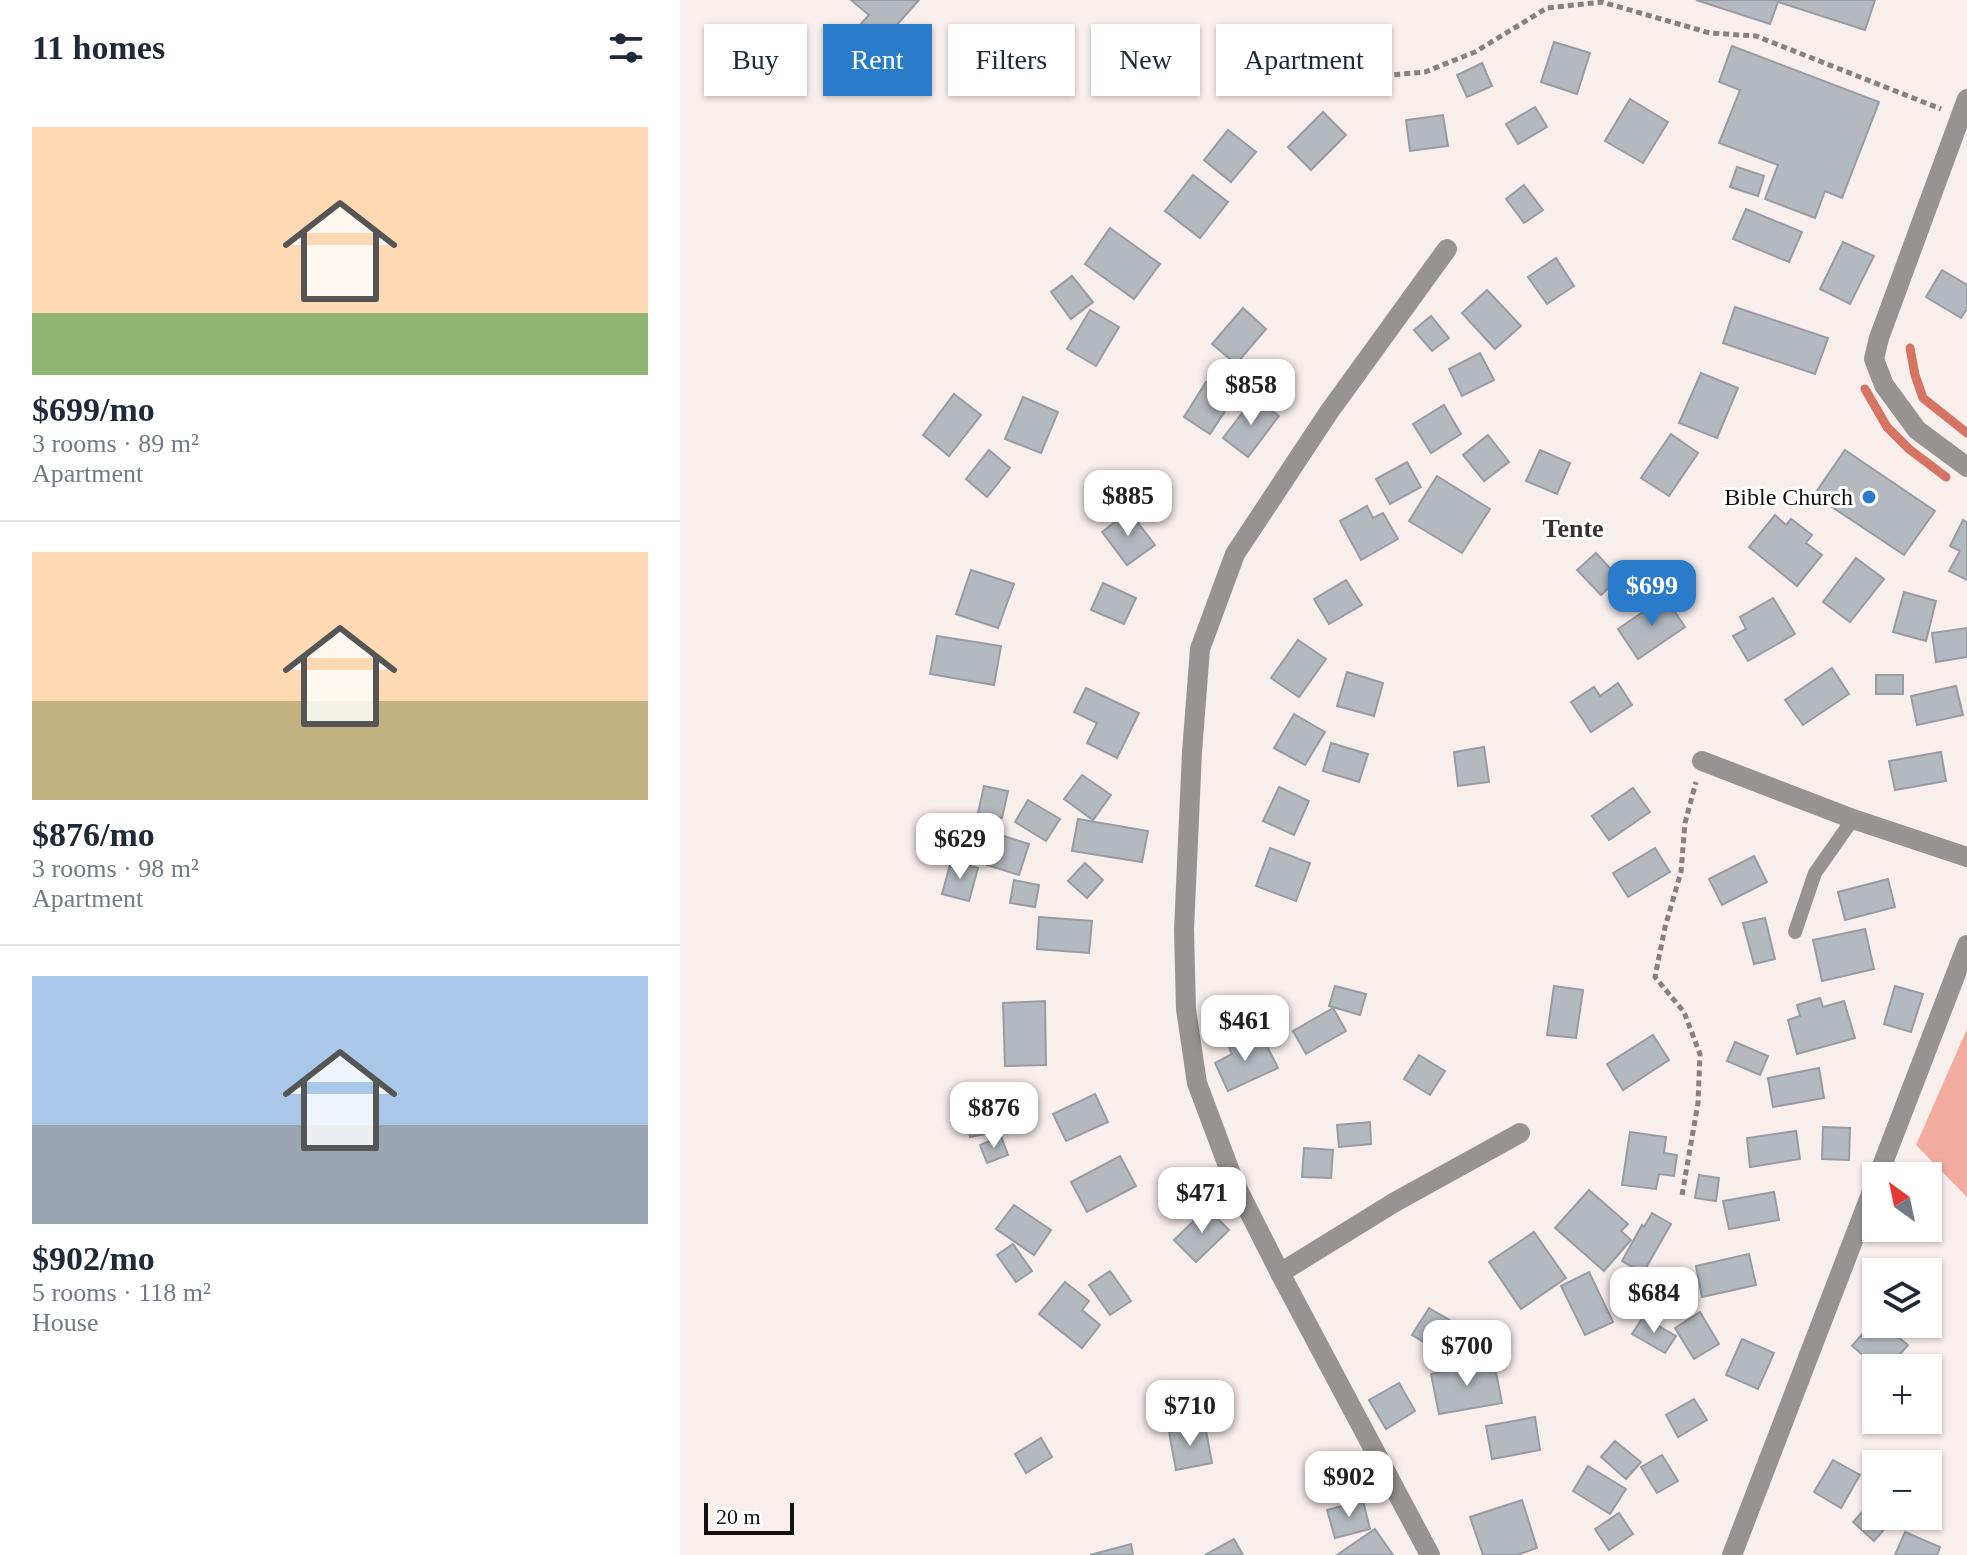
<!DOCTYPE html>
<meta charset="utf-8">
<style>
:root{--surface:#fff;--page:#f2f2f3;--text:#1f2937;--muted:#747a83;--line:#e0e1e3;--accent:#2a7ccb}
body{margin:0;font-family:Georgia,serif;background:var(--page);color:var(--text);height:100vh;display:flex;flex-direction:column;font-size:30px;white-space:nowrap}
*{box-sizing:border-box;margin:0}
p{font-size:26px;color:var(--muted)}
.icon{flex:none;width:44px;height:44px;fill:none;stroke:currentColor;stroke-width:2;stroke-linecap:round;stroke-linejoin:round}
.map{position:relative;flex:1;overflow:hidden}
.sheet{display:flex;flex-direction:column;background:var(--surface);width:680px}
.sheet>*{flex:none}
.guide{position:absolute;left:24px;top:24px;width:760px;height:72px;display:flex;gap:16px}
.needle{width:52px;rotate:327deg}
.fabs{position:absolute;left:1182px;top:1162px;display:grid;gap:16px}
.fabs a{display:grid;place-items:center;width:80px;height:80px;border-radius:0px;background:var(--surface);box-shadow:0 2px 6px #0004;font-size:40px}
.scale{position:absolute;left:24px;bottom:20px;width:90px;box-sizing:border-box;padding-left:8px;border:4px solid #120f0e;border-top:0;font-size:22px;line-height:28px;white-space:nowrap;color:#120f0e;-webkit-text-stroke:6px #fff;paint-order:stroke}
.price{position:absolute;translate:-50% -68px;padding:0 18px;border-radius:16px;background:#fff;color:#222;font-size:26px;line-height:52px;filter:drop-shadow(0 2px 4px #0008)}
.price::after{content:'';position:absolute;left:50%;top:48px;width:24px;height:18px;margin-left:-12px;background:inherit;clip-path:polygon(0 0,100% 0,50% 100%)}
.price.active{background:var(--accent);color:#fff}
ul{padding:0;list-style:none}
li{display:grid;align-content:center;gap:16px;height:424px;padding:0 32px}
li+li{border-top:2px solid var(--line)}
li span{display:grid;place-items:center;height:248px;border-radius:0px;color:#555}
li>.icon{margin-inline-start:auto}
span .icon{width:144px;height:144px;fill:#fffc;stroke-width:1}
li b{font-size:34px}
h2{display:flex;justify-content:space-between;align-items:center;height:96px;padding:0 32px;font-size:34px}
.chip{padding:0 28px;border-radius:0px;background:var(--surface);box-shadow:0 2px 6px #0004;font-size:28px;line-height:72px}
.chip.active{background:var(--accent);color:#fff}
main{display:flex;flex:1;min-height:0}
.map>svg:first-child{display:block}
</style>
<main>
<section class="sheet">
<h2>11 homes<svg class="icon" aria-label="filters" viewBox="0 0 24 24"><path d="M4 7h16M4 17h16"/><circle cx="9" cy="7" r="2"/><circle cx="15" cy="17" r="2"/></svg></h2>
<ul>
<li><span style="background:linear-gradient(#ffd9b3 75%,#8fb573 0)"><svg class="icon" aria-label="home" viewBox="0 0 24 24"><path d="M3 11l9-7 9 7M6 9v11h12V9"/></svg></span><div><b>$699/mo</b><p>3 rooms · 89 m²</p><p>Apartment</p></div></li>
<li><span style="background:linear-gradient(#ffd9b3 60%,#c2b280 0)"><svg class="icon" aria-label="home" viewBox="0 0 24 24"><path d="M3 11l9-7 9 7M6 9v11h12V9"/></svg></span><div><b>$876/mo</b><p>3 rooms · 98 m²</p><p>Apartment</p></div></li>
<li><span style="background:linear-gradient(#a9c7e8 60%,#9aa5b1 0)"><svg class="icon" aria-label="home" viewBox="0 0 24 24"><path d="M3 11l9-7 9 7M6 9v11h12V9"/></svg></span><div><b>$902/mo</b><p>5 rooms · 118 m²</p><p>House</p></div></li>
</ul>
</section>
<div class="map">
<svg width="1287" height="1555" viewBox="0 0 1287 1555">
<rect width="100%" height="100%" fill="#f8eeec"/>
<!-- green -->
<path fill="#f2ac9e" d="M1287,1029v168l-51,-52z"/>
<g fill="none" stroke-linecap="round" stroke-linejoin="round">
<!-- stream -->
<g stroke="#d67463" stroke-width="9">
<path d="M1230,348l5,27 8,23 44,35"/>
<path d="M1185,389l22,38 22,22 37,28"/>
</g>
</g>
<!-- building -->
<g fill="#b3b9bf" stroke="#979ca3" stroke-width="2">
<path d="M171,0h68l-40,45 -21,-18 11,-12z"/>
<path d="M1016,0h179l-10,30 -87,-28 -8,22z"/>
<path d="M223,39l19,22 -21,19 -20,-22z"/>
<path d="M874,42l36,11 -13,41 -36,-12z"/>
<path d="M1052,46l147,56 -37,96 -17,-7 -10,27 -50,-19 13,-34 -59,-22 21,-53 -21,-8z"/>
<path d="M802,63l10,23 -25,11 -10,-22z"/>
<path d="M950,99l38,23 -25,41 -38,-22z"/>
<path d="M855,107l12,20 -29,17 -12,-20z"/>
<path d="M643,112l23,23 -35,35 -23,-23z"/>
<path d="M763,115l5,31 -38,5 -4,-31z"/>
<path d="M548,130l28,22 -25,30 -27,-22z"/>
<path d="M1057,167l27,9 -6,20 -28,-9z"/>
<path d="M513,175l35,27 -28,36 -35,-27z"/>
<path d="M844,185l19,25 -19,13 -18,-24z"/>
<path d="M1066,209l56,23 -13,30 -56,-23z"/>
<path d="M430,228l50,36 -26,35 -49,-35z"/>
<path d="M1163,242l31,14 -24,48 -30,-15z"/>
<path d="M876,258l18,28 -27,18 -19,-27z"/>
<path d="M1262,270l25,15v24l-6,9 -35,-21z"/>
<path d="M392,276l21,26 -22,17 -20,-27z"/>
<path d="M807,290l34,36 -26,23 -33,-36z"/>
<path d="M1055,307l93,31 -13,36 -92,-31z"/>
<path d="M563,308l23,21 -30,35 -24,-20z"/>
<path d="M410,310l29,17 -23,39 -29,-17z"/>
<path d="M751,316l18,22 -17,13 -18,-21z"/>
<path d="M800,353l14,27 -32,16 -13,-27z"/>
<path d="M1021,373l37,15 -21,50 -38,-15z"/>
<path d="M526,382l27,17 -23,35 -26,-17z"/>
<path d="M274,394l27,21 -32,41 -26,-21z"/>
<path d="M343,397l35,15 -17,41 -36,-14z"/>
<path d="M574,398l25,18 -31,41 -25,-19z"/>
<path d="M764,405l17,29 -30,19 -18,-29z"/>
<path d="M991,434l27,19 -29,43 -28,-18z"/>
<path d="M808,435l21,27 -25,19 -21,-26z"/>
<path d="M309,450l21,18 -23,29 -21,-18z"/>
<path d="M860,450l30,13 -13,31 -31,-13z"/>
<path d="M1165,450l90,61 -31,44 -90,-60z"/>
<path d="M727,462l14,25 -31,17 -14,-25z"/>
<path d="M757,476l53,33 -28,44 -53,-32z"/>
<path d="M687,506l6,12 10,-5 15,26 -37,21 -21,-39z"/>
<path d="M449,511l26,34 -28,20 -25,-33z"/>
<path d="M1095,515l11,10 5,-6 21,16 -6,8 16,12 -25,31 -48,-39z"/>
<path d="M1283,520l4,2v58l-18,-9 11,-20 -10,-5z"/>
<path d="M916,553l23,25 -18,17 -24,-25z"/>
<path d="M1176,558l28,21 -34,43 -27,-20z"/>
<path d="M291,570l43,14 -16,44 -42,-14z"/>
<path d="M666,580l16,25 -33,19 -15,-25z"/>
<path d="M423,583l33,15 -12,26 -33,-14z"/>
<path d="M1224,592l32,9 -10,40 -33,-9z"/>
<path d="M985,597l20,30 -47,32 -20,-30z"/>
<path d="M1093,598l22,36 -47,27 -15,-25 13,-7 -6,-12z"/>
<path d="M1287,628v29l-31,5 -4,-29z"/>
<path d="M257,636l64,10 -7,39 -64,-11z"/>
<path d="M618,640l28,19 -27,38 -28,-19z"/>
<path d="M1152,668l17,26 -46,31 -18,-25z"/>
<path d="M667,672l36,11 -9,33 -37,-10z"/>
<rect x="1196" y="675" width="27" height="19"/>
<path d="M938,683l14,22 -41,27 -20,-30 23,-15 6,9z"/>
<path d="M1276,686l7,29 -46,10 -6,-29z"/>
<path d="M406,688l53,25 -22,45 -30,-15 10,-20 -23,-11z"/>
<path d="M614,714l31,18 -20,33 -31,-17z"/>
<path d="M651,743l37,11 -9,28 -36,-11z"/>
<path d="M804,747l5,35 -31,4 -4,-34z"/>
<path d="M1261,752l5,29 -51,9 -6,-29z"/>
<path d="M402,775l29,20 -18,25 -29,-21z"/>
<path d="M304,786l24,5 -6,27 -24,-5z"/>
<path d="M599,787l30,14 -15,34 -31,-14z"/>
<path d="M953,788l17,24 -41,28 -17,-24z"/>
<path d="M348,800l32,19 -14,22 -31,-19z"/>
<path d="M398,819l70,12 -6,31 -70,-11z"/>
<path d="M317,834l32,10 -10,31 -32,-10z"/>
<path d="M590,848l40,15 -14,38 -40,-15z"/>
<path d="M975,848l15,24 -42,25 -15,-24z"/>
<path d="M1074,856l13,26 -45,23 -13,-26z"/>
<path d="M271,861l27,7 -9,33 -27,-7z"/>
<path d="M405,863l18,17 -16,18 -19,-17z"/>
<path d="M1208,879l7,28 -50,13 -7,-28z"/>
<path d="M334,880l25,5 -4,22 -25,-4z"/>
<path d="M359,917l53,4 -3,32 -52,-4z"/>
<path d="M1085,918l10,41 -21,5 -11,-41z"/>
<path d="M1185,929l9,40 -52,12 -9,-41z"/>
<path d="M655,986l31,8 -6,21 -31,-9z"/>
<path d="M874,986l29,4 -7,48 -29,-3z"/>
<path d="M1215,986l28,8 -12,38 -27,-8z"/>
<path d="M1140,998l3,9 21,-6 11,37 -58,16 -9,-34 12,-4 -3,-11z"/>
<path d="M365,1001l1,64 -41,1 -2,-63z"/>
<path d="M653,1008l13,23 -40,23 -13,-23z"/>
<path d="M973,1035l16,25 -46,30 -16,-26z"/>
<path d="M565,1037l5,10 14,-7 14,28 -50,23 -13,-28 17,-9 -4,-9z"/>
<path d="M1055,1042l33,14 -8,19 -33,-14z"/>
<path d="M739,1055l26,16 -15,24 -26,-16z"/>
<path d="M1139,1068l5,30 -51,9 -5,-29z"/>
<path d="M415,1094l13,28 -42,19 -13,-27z"/>
<path d="M314,1099l7,32 -31,6 -7,-32z"/>
<path d="M690,1122l1,22 -32,3 -2,-22z"/>
<path d="M1143,1127l27,1 -1,32 -27,-1z"/>
<path d="M1116,1131l4,28 -50,8 -3,-29z"/>
<path d="M950,1132l36,5 -2,16 13,2 -3,21 -15,-2 -3,15 -34,-4z"/>
<path d="M321,1136l7,19 -21,8 -7,-18z"/>
<path d="M624,1148l29,2 -2,28 -29,-1z"/>
<path d="M440,1156l16,30 -49,26 -16,-30z"/>
<path d="M1019,1175l20,3 -3,23 -21,-3z"/>
<path d="M909,1190l39,34 -7,7 10,9 -27,31 -49,-43z"/>
<path d="M1094,1192l5,28 -50,9 -6,-28z"/>
<path d="M334,1205l37,25 -17,25 -38,-26z"/>
<path d="M527,1208l22,22 -33,32 -22,-22z"/>
<path d="M972,1213l19,11 -28,49 -21,-12 20,-36 2,2z"/>
<path d="M854,1232l32,46 -45,31 -32,-47z"/>
<path d="M333,1244l19,27 -16,11 -19,-27z"/>
<path d="M1069,1254l7,31 -54,12 -6,-31z"/>
<path d="M430,1271l21,30 -21,14 -21,-30z"/>
<path d="M909,1272l24,50 -28,13 -24,-49z"/>
<path d="M385,1282l24,19 -7,9 18,15 -18,23 -43,-34z"/>
<path d="M749,1308l31,18 -17,28 -31,-19z"/>
<path d="M1020,1312l19,32 -25,15 -19,-31z"/>
<path d="M963,1317l33,19 -11,17 -33,-19z"/>
<path d="M1196,1318v6h7l25,21 -20,23h-10l-26,-22z"/>
<path d="M1062,1339l32,14 -16,36 -32,-14z"/>
<path d="M814,1362l8,41 -63,11 -8,-40z"/>
<path d="M719,1383l16,28 -29,18 -17,-29z"/>
<path d="M1014,1399l13,21 -29,17 -12,-22z"/>
<path d="M855,1417l5,33 -48,9 -6,-33z"/>
<path d="M525,1425l7,38 -36,7 -7,-38z"/>
<path d="M361,1438l11,19 -26,16 -11,-19z"/>
<path d="M935,1441l26,21 -15,17 -25,-22z"/>
<path d="M982,1455l16,26 -21,12 -16,-26z"/>
<path d="M1153,1460l27,15 -19,33 -27,-16z"/>
<path d="M908,1466l38,23 -16,25 -37,-23z"/>
<path d="M1195,1498l1,18h20l-22,25 -21,-19z"/>
<path d="M842,1500l15,48 -20,7h-34l-13,-38z"/>
<path d="M683,1501l7,28 -35,9 -8,-28z"/>
<path d="M939,1513l14,21 -24,16 -14,-21z"/>
<path d="M695,1529l18,26h-56z"/>
<path d="M1225,1532l35,15 -3,8h-42z"/>
<path d="M554,1539l9,16h-38z"/>
<path d="M451,1544l2,11h-43z"/>
</g>
<g fill="none" stroke-linecap="round" stroke-linejoin="round">
<!-- path -->
<g stroke="#87807f" stroke-width="5" stroke-dasharray="6 4" stroke-linecap="butt">
<path d="M555,68h38l84,10 68,-6 50,-20 72,-44 55,-6 108,31 46,3 185,73"/>
<path d="M1002,1195l16,-92 2,-49 -16,-42 -29,-35 10,-50 16,-55 4,-49 11,-41"/>
</g>
<!-- lane -->
<path stroke="#989393" stroke-width="14" d="M1115,932l20,-59 38,-54"/>
<!-- street -->
<g stroke="#989393" stroke-width="20">
<path d="M1287,99l-88,239 -5,21 10,26 33,45 50,37"/>
<path d="M1022,761l151,58 114,38"/>
<path d="M1198,1176l89,-231"/>
<path d="M600,1273l115,-71 125,-69"/>
<path d="M750,1555l-150,-282 -46,-91 -37,-99 -11,-74 -2,-79 8,-178 8,-103 35,-95 94,-142 118,-163"/>
<path d="M1052,1555l144,-374"/>
</g>
</g>
<!-- markers -->
<circle fill="#2a7ccb" stroke="#fff" stroke-width="3" cx="1189" cy="497" r="8"/>
<g text-anchor="middle" dominant-baseline="central" stroke-width="6" stroke-linejoin="round" paint-order="stroke">
<!-- poi labels -->
<g font-size="24" fill="#120f0e" stroke="#fff" text-anchor="end">
<text x="1173" y="497">Bible Church</text>
</g>
<!-- neighbourhood labels -->
<g font-size="26" font-weight="bold" fill="#38312f" stroke="#fff">
<text x="893" y="528">Tente</text>
</g>
</g>
</svg>
<div class="fabs">
<a><svg class="needle" viewBox="-14 -14 28 28"><path d="M0-13l5 13h-10z" fill="#e53935"/><path d="M0 13l5-13h-10z" fill="#747a83"/></svg></a>
<a><svg class="icon" aria-label="layers" viewBox="0 0 24 24"><path d="M12 4l9 5-9 5-9-5zM3 14l9 5 9-5"/></svg></a>
<a>+</a>
<a>−</a>
</div>
<div class="scale">20 m</div>
<b class="price" style="left:571px;top:427px">$858</b>
<b class="price" style="left:448px;top:538px">$885</b>
<b class="price active" style="left:972px;top:628px">$699</b>
<b class="price" style="left:280px;top:881px">$629</b>
<b class="price" style="left:565px;top:1063px">$461</b>
<b class="price" style="left:314px;top:1150px">$876</b>
<b class="price" style="left:522px;top:1235px">$471</b>
<b class="price" style="left:974px;top:1335px">$684</b>
<b class="price" style="left:787px;top:1388px">$700</b>
<b class="price" style="left:510px;top:1448px">$710</b>
<b class="price" style="left:669px;top:1519px">$902</b>
<div class="guide">
<a class="chip">Buy</a>
<a class="chip active">Rent</a>
<a class="chip">Filters</a>
<a class="chip">New</a>
<a class="chip">Apartment</a>
</div>
</div>
</main>
